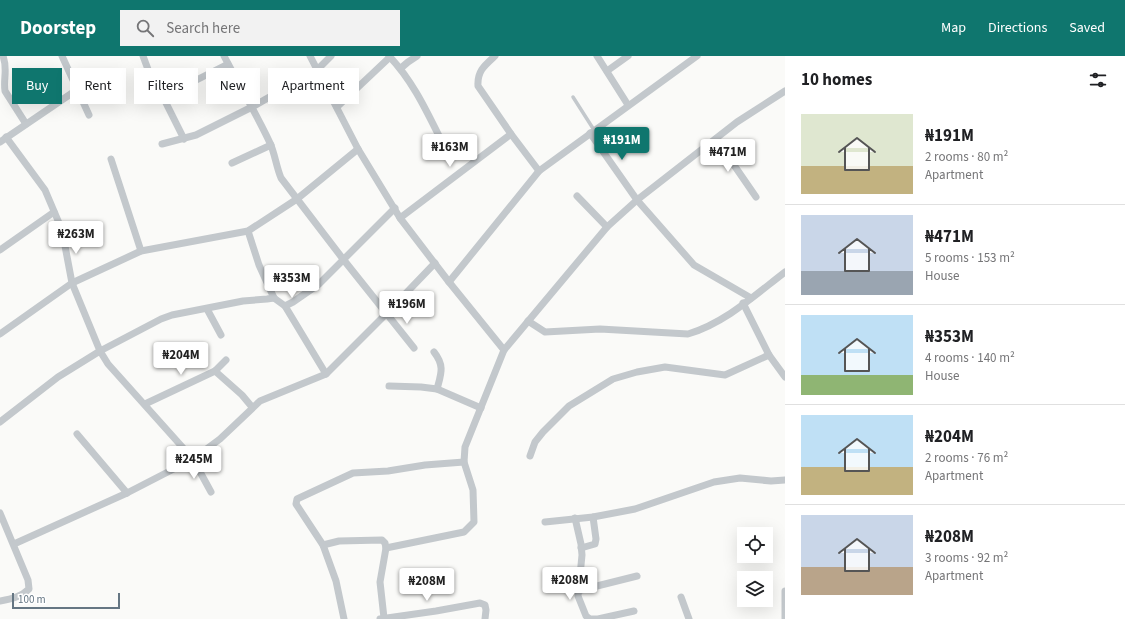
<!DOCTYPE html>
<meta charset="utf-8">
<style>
:root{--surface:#fff;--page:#f2f2f2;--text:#202124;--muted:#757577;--line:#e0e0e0;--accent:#0f766e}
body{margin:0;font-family:"Source Sans 3",sans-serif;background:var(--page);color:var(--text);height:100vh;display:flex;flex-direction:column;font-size:15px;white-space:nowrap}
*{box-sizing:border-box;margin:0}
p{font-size:13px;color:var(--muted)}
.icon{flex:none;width:22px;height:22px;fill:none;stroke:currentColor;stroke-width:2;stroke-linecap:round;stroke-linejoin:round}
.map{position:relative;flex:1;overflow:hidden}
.panel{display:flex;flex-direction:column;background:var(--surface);width:340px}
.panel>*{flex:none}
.hud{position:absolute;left:12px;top:12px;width:380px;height:36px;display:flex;gap:8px}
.tools{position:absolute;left:737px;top:471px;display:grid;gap:8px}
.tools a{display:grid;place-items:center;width:36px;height:36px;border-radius:0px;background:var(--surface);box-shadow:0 4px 16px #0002;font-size:20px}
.scale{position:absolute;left:12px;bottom:10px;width:108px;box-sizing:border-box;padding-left:4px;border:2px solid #657683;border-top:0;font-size:11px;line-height:14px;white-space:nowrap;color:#657683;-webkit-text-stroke:3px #fff;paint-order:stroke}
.price{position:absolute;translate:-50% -34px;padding:0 9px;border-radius:4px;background:#fff;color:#222;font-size:13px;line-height:26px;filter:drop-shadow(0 1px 2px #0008)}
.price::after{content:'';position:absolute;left:50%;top:24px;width:12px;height:9px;margin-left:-6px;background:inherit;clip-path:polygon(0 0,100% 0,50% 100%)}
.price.on{background:var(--accent);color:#fff}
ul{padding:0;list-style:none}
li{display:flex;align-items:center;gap:12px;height:100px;padding:0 16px}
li+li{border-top:1px solid var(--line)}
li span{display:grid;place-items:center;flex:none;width:112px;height:80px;border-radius:0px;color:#555}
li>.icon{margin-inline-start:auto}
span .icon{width:48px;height:48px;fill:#fffc;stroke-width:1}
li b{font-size:17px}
h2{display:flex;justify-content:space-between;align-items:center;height:48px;padding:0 16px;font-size:17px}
.tag{padding:0 14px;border-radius:0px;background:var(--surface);box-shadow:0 4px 16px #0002;font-size:14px;line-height:36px}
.tag.on{background:var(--accent);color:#fff}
header{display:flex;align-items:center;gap:24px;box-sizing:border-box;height:56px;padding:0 20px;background:var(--accent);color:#fff}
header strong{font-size:19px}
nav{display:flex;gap:22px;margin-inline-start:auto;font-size:14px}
.search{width:280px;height:36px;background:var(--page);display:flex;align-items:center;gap:10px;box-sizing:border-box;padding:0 14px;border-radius:0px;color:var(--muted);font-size:15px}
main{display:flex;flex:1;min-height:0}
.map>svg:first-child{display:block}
</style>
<header>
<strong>Doorstep</strong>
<div class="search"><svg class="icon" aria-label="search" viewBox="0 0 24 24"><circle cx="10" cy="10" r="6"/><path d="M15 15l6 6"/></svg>Search here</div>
<nav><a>Map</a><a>Directions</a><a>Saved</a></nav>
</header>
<main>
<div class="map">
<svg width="785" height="563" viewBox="0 0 785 563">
<rect width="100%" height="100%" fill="#fafaf8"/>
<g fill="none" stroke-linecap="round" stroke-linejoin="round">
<!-- service -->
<path stroke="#c3c8cc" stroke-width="3.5" d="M573,41l21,33"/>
<!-- minor -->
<g stroke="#c3c8cc" stroke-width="7">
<path d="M3,0c5,13 0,23 2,35l21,33"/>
<path d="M62,0l27,59"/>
<path d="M143,0l6,16 14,25 21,42"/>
<path d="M224,0c15,29 32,57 46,87 5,11 6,23 11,35l62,81 71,89"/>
<path d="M310,0l48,93 42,69 49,64 55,68"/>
<path d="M389,0c24,25 38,56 53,86"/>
<path d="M495,0c-10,9 -18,15 -17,30l33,48 28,37"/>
<path d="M597,0l31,49"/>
<path d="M401,12l7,-6 9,-6"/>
<path d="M607,15l21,-15"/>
<path d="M163,41l65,-33"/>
<path d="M337,51l53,-50"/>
<path d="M590,77l47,67 57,65 57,33"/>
<path d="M6,81l39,53 17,40 10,53 28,68 8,13 85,95 18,33"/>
<path d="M716,83l40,58"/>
<path d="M0,86l78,-53"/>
<path d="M162,88l34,-9 56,-28 65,-37 14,-14"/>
<path d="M111,103l30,92"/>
<path d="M232,107l39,-18"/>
<path d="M577,140l30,31"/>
<path d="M400,162l111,-84"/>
<path d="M248,175l11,34 15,33 11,8 41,68"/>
<path d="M0,194l54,-38"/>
<path d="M449,226l90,-111 158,-115"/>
<path d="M743,247l26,52 16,22"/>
<path d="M285,250l8,-4 26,-18 76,-76"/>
<path d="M207,253l14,26"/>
<path d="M528,265l17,11 55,-3 88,5c37,-11 67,-39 97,-62"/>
<path d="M0,278l72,-51 69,-32 107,-20 49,-32 61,-50"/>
<path d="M434,296c11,14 7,22 3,37"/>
<path d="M215,315l27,24 10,12"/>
<path d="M389,330l32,1 16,2 44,19"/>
<path d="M145,348l70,-33 11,-11"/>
<path d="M0,366l58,-45 42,-26 61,-32 11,-4 71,-14 24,-2 7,-1"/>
<path d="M77,378l50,59"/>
<path d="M530,400l5,-14 8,-10 26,-26 44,-27 24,-7 28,-5 60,8 44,-20"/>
<path d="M0,457l28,67 1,9c-8,8 -18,10 -29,12"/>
<path d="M575,462l6,26 1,11 -4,41 8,20 4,3h8l36,-8"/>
<path d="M545,466l48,-5 42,-8 79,-27 26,-4 31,3 14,-1"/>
<path d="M14,488l113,-51 66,-34 27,-20 40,-38 66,-27 60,-60 49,-51"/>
<path d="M323,489l16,-4 43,-1 3,3 1,5 -6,34 4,36"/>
<path d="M386,492l78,-16 10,-10 -1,-32 -9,-28 1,-15 39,-97 103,-123 30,-27 100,-78 48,-31"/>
<path d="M581,492l14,-4 1,-5 -3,-22"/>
<path d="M577,535l60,-15"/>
<path d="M681,541l8,22"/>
<path d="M344,563l-8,-38 -13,-36 -27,-41 1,-5 56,-26 35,-2 37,-6 39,-3"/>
<path d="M380,563l56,-8 44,-8 5,2 1,5 -1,9"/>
<path d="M785,563v-28"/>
</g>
</g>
</svg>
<div class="tools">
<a><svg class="icon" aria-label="locate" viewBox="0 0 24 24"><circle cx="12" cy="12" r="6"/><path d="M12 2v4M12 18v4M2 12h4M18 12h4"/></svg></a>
<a><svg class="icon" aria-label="layers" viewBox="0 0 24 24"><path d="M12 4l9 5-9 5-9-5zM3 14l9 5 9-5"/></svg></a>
</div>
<div class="scale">100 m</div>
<b class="price on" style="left:622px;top:105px">₦191M</b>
<b class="price" style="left:450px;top:112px">₦163M</b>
<b class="price" style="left:728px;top:117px">₦471M</b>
<b class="price" style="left:76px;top:199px">₦263M</b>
<b class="price" style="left:292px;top:243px">₦353M</b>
<b class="price" style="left:407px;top:269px">₦196M</b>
<b class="price" style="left:181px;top:320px">₦204M</b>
<b class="price" style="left:194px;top:424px">₦245M</b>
<b class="price" style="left:570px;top:545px">₦208M</b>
<b class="price" style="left:427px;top:546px">₦208M</b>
<div class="hud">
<a class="tag on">Buy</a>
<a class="tag">Rent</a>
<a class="tag">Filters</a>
<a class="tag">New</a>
<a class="tag">Apartment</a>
</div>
</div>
<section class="panel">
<h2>10 homes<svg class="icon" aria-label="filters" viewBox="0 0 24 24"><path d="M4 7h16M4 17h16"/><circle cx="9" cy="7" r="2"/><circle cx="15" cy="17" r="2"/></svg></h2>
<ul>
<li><span style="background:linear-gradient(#dfe7d0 65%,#c2b280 0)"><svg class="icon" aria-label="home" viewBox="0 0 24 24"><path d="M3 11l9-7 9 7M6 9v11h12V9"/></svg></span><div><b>₦191M</b><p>2 rooms · 80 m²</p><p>Apartment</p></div></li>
<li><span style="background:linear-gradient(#c9d6e8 70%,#9aa5b1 0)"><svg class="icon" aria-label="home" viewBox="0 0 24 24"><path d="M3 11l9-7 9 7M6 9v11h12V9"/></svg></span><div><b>₦471M</b><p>5 rooms · 153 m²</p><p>House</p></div></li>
<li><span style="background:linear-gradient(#bfe0f5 75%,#8fb573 0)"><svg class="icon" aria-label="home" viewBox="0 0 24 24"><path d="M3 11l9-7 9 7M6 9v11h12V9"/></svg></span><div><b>₦353M</b><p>4 rooms · 140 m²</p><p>House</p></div></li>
<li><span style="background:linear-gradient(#bfe0f5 65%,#c2b280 0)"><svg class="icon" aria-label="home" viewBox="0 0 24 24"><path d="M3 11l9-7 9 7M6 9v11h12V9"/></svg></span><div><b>₦204M</b><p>2 rooms · 76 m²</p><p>Apartment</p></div></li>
<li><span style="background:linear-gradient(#c9d6e8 65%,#b9a48a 0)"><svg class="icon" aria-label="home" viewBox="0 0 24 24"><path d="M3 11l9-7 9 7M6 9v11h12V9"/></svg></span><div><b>₦208M</b><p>3 rooms · 92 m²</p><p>Apartment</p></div></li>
</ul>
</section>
</main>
